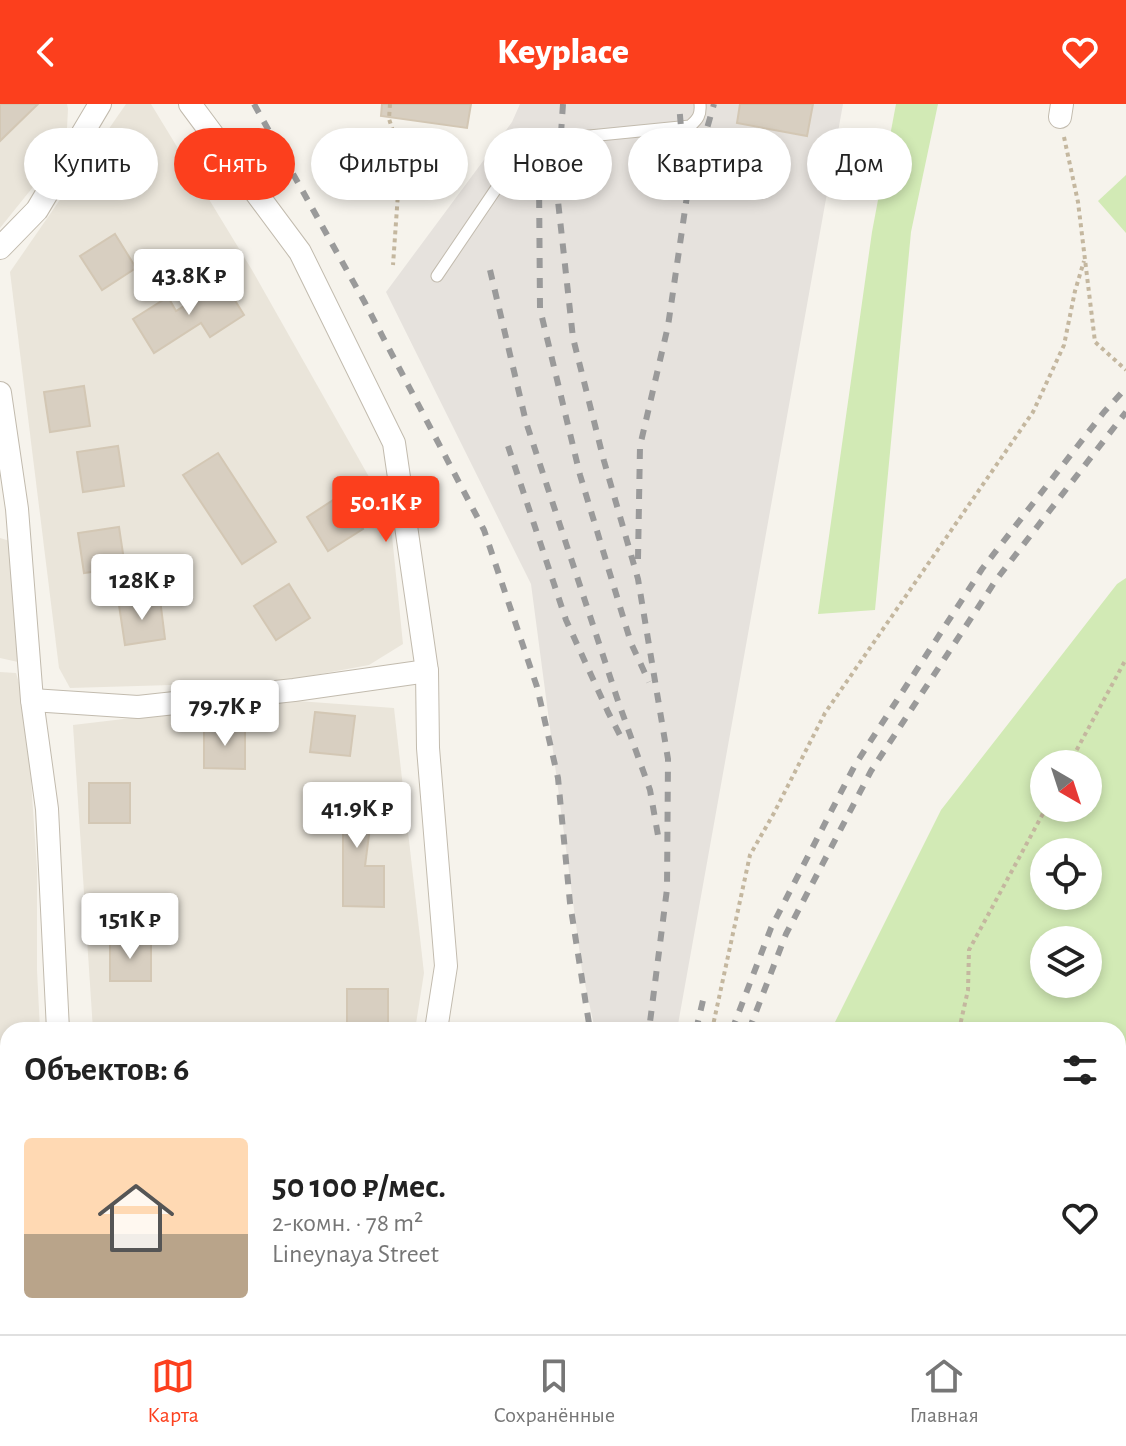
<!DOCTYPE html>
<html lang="ru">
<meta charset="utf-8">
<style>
:root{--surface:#fff;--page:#f6f6f6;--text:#222;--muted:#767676;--line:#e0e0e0;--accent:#fc3f1d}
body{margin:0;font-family:"Alegreya Sans",sans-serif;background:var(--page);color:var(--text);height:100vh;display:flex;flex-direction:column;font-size:30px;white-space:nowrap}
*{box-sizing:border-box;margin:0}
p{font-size:26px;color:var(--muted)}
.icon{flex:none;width:44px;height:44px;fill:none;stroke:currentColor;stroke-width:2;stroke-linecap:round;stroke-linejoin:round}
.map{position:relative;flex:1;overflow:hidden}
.side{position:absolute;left:0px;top:918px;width:1126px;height:312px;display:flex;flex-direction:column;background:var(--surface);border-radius:24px 24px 0 0;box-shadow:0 4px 12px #0003}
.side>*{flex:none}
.guide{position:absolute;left:24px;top:24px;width:1078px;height:72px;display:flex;gap:16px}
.needle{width:52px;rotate:141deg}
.tools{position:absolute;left:1030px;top:646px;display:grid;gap:16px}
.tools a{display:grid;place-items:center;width:72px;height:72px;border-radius:50%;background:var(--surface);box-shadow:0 4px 12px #0003;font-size:40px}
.price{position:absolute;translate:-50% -68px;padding:0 18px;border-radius:8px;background:#fff;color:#222;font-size:26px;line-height:52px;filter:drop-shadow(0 2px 4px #0008)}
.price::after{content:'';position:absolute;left:50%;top:48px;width:24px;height:18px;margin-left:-12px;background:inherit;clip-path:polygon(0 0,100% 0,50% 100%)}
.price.selected{background:var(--accent);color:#fff}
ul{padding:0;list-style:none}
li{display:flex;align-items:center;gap:24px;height:200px;padding:0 24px}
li+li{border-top:2px solid var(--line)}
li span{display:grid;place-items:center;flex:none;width:224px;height:160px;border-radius:8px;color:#555}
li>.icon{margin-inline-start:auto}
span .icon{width:96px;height:96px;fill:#fffc;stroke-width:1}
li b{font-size:34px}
h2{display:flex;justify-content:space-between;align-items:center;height:96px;padding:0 24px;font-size:34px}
.tag{padding:0 28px;border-radius:36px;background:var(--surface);box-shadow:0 4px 12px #0003;font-size:28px;line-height:72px}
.tag.selected{background:var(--accent);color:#fff}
header{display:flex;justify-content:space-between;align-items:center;height:104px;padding:0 24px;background:var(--accent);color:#fff;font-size:36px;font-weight:800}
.menu{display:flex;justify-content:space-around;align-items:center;height:112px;border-top:2px solid var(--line);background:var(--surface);font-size:22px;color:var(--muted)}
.menu a{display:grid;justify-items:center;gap:4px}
.menu .selected{color:var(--accent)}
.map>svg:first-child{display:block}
</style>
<header><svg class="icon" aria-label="back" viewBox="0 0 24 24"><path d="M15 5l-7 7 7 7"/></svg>Keyplace<svg class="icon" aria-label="heart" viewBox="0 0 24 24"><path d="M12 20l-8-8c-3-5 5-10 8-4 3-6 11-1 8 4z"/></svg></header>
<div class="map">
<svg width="1126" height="1230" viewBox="0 0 1126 1230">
<rect width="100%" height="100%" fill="#f6f3ec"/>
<!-- residential -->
<g fill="#eae5da">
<path d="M0,0h67l1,5 -1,19 -4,15 -18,29 -45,56z"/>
<path d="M126,0h25l101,166 121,214 18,42 12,118 -34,21 -92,17 -207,6 -11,-20 -49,-396z"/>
<path d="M0,434l13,4 5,120 -18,-4z"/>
<path d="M0,568l16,1 10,33 11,163v101l3,60h-32v296h43l1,8h-52z"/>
<path d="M284,596l110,8 30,265 -9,57h-322l-20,-305z"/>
<path d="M113,1222h255l-2,8h-252z"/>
</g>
<!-- industrial -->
<path fill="#e6e2dd" d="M520,0h323l-166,926h-82l-13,-60 -51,-386 -145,-292 126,-170z"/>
<!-- green -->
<g fill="#d2eab5" fill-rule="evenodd">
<path d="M896,0h42l-27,128 -36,378 -57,4 54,-382z"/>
<path d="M1126,71v58l-28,-32z"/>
<path d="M1126,474v593l-8,8v-149h-287l110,-220 176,-226zM1088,660v44h-44v-44zM1088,748v44h-44v-44zM1044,836h44v44h-44z"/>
<path d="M728,1222h257l-6,8h-253z"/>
</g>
<!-- building -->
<g fill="#d8cfc1" stroke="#d3c7b4" stroke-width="2">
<path d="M0,0h38l-38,37z"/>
<path d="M382,0h89l-4,24 -86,-12z"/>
<path d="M740,0h73l-6,32 -70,-13z"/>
<path d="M410,64l20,3 -3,23 -20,-3z"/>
<path d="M115,130l21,34 -34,22 -22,-34z"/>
<path d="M223,177l21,34 -34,22 -9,-14 -47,30 -21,-34 35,-22 8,14z"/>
<path d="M84,282l6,40 -40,6 -6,-40z"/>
<path d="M118,342l6,40 -41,6 -6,-40z"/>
<path d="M218,349l58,89 -34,22 -59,-89z"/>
<path d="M341,391l22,34 -35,22 -21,-34z"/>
<path d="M119,423l6,40 -41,6 -6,-40z"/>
<path d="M289,480l21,34 -34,22 -22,-34z"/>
<path d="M160,495l5,40 -40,6 -6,-40z"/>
<path d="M315,608l40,4 -5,40 -40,-4z"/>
<path d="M204,624h41v41l-41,-1z"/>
<rect x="89" y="679" width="41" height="40"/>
<path d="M333,688l41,4 -9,70h19v41l-41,-1v-73l-15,-1z"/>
<rect x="110" y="837" width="41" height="40"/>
<rect x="347" y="885" width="41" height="40"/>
</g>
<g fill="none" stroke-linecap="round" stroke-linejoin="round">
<defs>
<path id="lane" d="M437,172l86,-127 16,-8 151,-15c8,-7 11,-11 10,-22"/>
<g id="street">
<path d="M190,0l110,148 94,191 33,228 1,77 18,218 -10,64"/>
<path d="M1060,13l2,-13"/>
<path d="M0,144l37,-38 63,-106"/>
<path d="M0,289l17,116 15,191 15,109 11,221"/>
<path d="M32,596l106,7 156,-17 133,-19"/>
<path d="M71,1222v8"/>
<path d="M382,1230l2,-8"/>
</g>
<g id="secondary">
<path d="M1118,1110l8,-9"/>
<path d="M1014,1230l6,-8"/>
</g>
</defs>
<!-- lane casing -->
<use href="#lane" stroke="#c2bbae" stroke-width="13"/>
<!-- street casing -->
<use href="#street" stroke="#c2bbae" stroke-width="24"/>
<!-- secondary casing -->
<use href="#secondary" stroke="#d6c79b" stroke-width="32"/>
<!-- path -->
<g stroke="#c4b79f" stroke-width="4" stroke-dasharray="4 4" stroke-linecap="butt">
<path d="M390,0l-1,15 6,18 5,28 -7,100"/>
<path d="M1064,33l14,65 17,140 31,28"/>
<path d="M1069,660l57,-105"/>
<path d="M712,926l38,-175 24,-42 51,-100 208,-301 31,-67 11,-54 9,-30"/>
<path d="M959,926l9,-40 1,-40 77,-142"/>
<path d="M935,1222l2,8"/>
</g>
<!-- lane -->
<use href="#lane" stroke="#fff" stroke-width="11"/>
<!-- street -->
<use href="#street" stroke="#fff" stroke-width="22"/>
<!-- secondary -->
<use href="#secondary" stroke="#fff3cd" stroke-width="30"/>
<!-- rail -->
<g stroke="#9a9a9a" stroke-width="6" stroke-dasharray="10 10" stroke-linecap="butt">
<path d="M254,0l110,197 120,229 53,157 21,91 12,125 20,127"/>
<path d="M563,0l-6,88 16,146 31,123 34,118 30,180 -1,130 -18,141"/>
<path d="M539,74l1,131 40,166 51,168 18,39"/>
<path d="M691,80l23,-80"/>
<path d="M490,166l36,152 92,279 32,89 9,51"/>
<path d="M508,342l58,174 42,92 16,31"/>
<path d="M638,455l2,-113 28,-120 19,-130 -8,-92"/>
<path d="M696,926l9,-38"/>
<path d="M732,926l39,-102 84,-163 127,-196 122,-157 22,-24"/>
<path d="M749,926l37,-96 85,-163 125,-191 130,-168"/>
<path d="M595,1230v-8"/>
<path d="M628,1230l1,-8"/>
<path d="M651,1230l2,-8"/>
<path d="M672,1230l1,-8"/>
</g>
</g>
</svg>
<div class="tools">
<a><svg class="needle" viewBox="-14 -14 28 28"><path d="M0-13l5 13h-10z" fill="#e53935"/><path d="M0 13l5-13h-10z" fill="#767676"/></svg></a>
<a><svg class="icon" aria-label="locate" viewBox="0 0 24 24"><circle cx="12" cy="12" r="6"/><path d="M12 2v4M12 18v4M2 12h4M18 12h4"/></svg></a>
<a><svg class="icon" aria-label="layers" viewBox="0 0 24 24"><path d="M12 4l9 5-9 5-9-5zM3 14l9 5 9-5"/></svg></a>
</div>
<b class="price" style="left:189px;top:213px">43.8K ₽</b>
<b class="price selected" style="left:386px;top:440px">50.1K ₽</b>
<b class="price" style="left:142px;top:518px">128K ₽</b>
<b class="price" style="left:225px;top:644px">79.7K ₽</b>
<b class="price" style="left:357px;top:746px">41.9K ₽</b>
<b class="price" style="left:130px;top:857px">151K ₽</b>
<div class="guide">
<a class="tag">Купить</a>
<a class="tag selected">Снять</a>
<a class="tag">Фильтры</a>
<a class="tag">Новое</a>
<a class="tag">Квартира</a>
<a class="tag">Дом</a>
</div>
<section class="side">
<h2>Объектов: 6<svg class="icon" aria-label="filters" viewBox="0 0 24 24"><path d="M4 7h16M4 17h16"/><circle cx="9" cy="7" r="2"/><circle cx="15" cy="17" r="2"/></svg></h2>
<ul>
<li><span style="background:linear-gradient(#ffd9b3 60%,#b9a48a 0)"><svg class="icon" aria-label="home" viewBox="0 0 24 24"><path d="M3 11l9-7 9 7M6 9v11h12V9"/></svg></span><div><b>50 100 ₽/мес.</b><p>2-комн. · 78 m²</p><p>Lineynaya Street</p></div><svg class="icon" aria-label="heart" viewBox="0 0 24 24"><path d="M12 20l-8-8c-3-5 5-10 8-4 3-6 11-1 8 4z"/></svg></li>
</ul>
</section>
</div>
<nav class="menu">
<a class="selected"><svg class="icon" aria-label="map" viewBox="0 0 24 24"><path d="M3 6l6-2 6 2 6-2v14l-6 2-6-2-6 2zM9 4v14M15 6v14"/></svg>Карта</a>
<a><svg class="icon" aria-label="saved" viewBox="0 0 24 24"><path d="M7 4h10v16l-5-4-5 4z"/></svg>Сохранённые</a>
<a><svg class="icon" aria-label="home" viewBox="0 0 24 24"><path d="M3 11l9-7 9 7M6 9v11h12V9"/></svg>Главная</a>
</nav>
